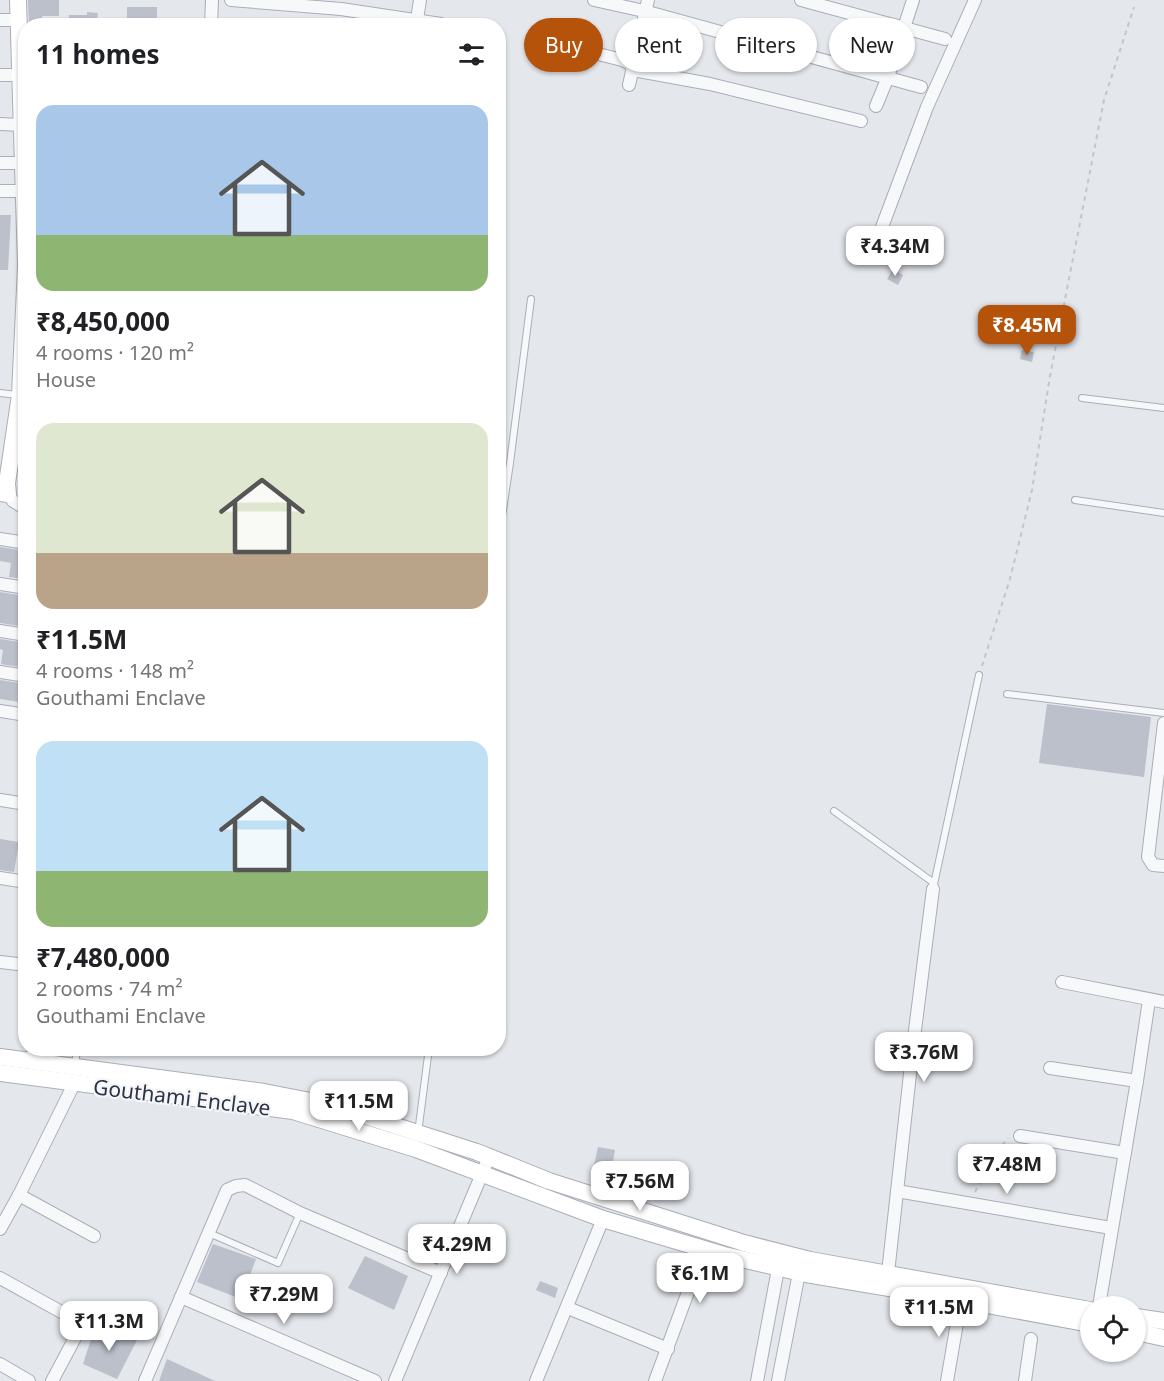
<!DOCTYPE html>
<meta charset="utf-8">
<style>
:root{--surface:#fff;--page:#f2f2f2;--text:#202124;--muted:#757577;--accent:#b45309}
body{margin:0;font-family:"Noto Sans",sans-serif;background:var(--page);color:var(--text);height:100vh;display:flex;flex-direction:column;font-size:22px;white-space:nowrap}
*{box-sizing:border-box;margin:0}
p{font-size:20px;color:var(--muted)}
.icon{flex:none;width:33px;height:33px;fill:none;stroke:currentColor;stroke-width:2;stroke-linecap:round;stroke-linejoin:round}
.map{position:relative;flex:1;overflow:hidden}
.sheet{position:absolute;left:18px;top:18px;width:488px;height:1038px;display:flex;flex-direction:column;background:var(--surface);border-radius:24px;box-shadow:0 2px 4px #0004}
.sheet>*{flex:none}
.guide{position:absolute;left:524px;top:18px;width:550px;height:54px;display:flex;gap:12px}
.buttons{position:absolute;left:1080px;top:1296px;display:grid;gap:12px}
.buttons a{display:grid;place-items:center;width:66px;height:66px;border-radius:50%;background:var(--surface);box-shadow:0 2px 4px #0004;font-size:30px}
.price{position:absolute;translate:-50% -51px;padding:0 14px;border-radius:12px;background:#fff;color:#222;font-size:20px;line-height:39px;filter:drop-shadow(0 2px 3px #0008)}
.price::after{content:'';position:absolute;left:50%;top:36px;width:18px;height:14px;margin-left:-9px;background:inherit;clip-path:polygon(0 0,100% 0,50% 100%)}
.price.current{background:var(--accent);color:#fff}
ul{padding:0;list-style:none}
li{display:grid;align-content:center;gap:12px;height:318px;padding:0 18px}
li span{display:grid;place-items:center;height:186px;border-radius:18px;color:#555}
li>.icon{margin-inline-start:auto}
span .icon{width:108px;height:108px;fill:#fffc;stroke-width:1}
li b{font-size:26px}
h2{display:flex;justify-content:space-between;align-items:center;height:72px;padding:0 18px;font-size:26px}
.pill{padding:0 21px;border-radius:27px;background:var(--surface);box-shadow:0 2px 4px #0004;font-size:21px;line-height:54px}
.pill.current{background:var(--accent);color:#fff}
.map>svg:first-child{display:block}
</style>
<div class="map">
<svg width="1164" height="1381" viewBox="0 0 1164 1381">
<rect width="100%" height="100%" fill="#e4e7ec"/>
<!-- building -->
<g fill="#bbc0ca">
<path d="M28,0h31v16h-17v10h-13z"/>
<rect x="127" y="7" width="30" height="18"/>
<path d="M87,12l11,1 -2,13h-27v-11h18z"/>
<path d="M0,215h11l-3,55h-8z"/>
<path d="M850,243l9,3 -4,10 -9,-3z"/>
<path d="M893,269l10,6 -5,10 -11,-6z"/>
<path d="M1022,350l12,2 -2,10 -12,-3z"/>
<path d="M0,547l26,4 -3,28 -14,-2 2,-14 -11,-2z"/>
<path d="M0,592l24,4 -2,15 4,1v15l-26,-4z"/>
<path d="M0,639l26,4v25l-25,-4 2,-14 -3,-1z"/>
<path d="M0,680l26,4v19l-26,-4z"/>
<path d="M1047,704l104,13 -7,60 -105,-14z"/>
<path d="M0,839l19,3 -5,30 -14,-2z"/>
<path d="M598,1147l17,3 -6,34 -18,-4z"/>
<path d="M213,1244l43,15 -15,40 -44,-17z"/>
<path d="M365,1256l43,20 -14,34 -46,-22z"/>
<path d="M540,1281l18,7 -3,10 -19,-8z"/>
<path d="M95,1327l43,11 -21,41 -34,-15z"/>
<path d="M167,1359l48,22h-56z"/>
</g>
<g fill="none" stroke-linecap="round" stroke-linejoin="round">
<defs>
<g id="lane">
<path d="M0,393l17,2"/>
<path d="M1082,398l82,10"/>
<path d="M1075,500l89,13"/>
<path d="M498,543l12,-80 21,-164"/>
<path d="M1007,694l157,19"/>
<path d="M834,811l100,72"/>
<path d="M933,889l46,-214"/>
<path d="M75,1066l2,-18"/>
<path d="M418,1133l11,-85"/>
<path d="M209,1233l69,30 22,-50"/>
</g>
<g id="street">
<path d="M231,0l110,9 100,15"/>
<path d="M594,0l50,11 277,76"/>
<path d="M801,0l144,39"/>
<path d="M0,20h18"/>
<path d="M211,26l1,-26"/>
<path d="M416,26l4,-26"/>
<path d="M539,39l83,21 12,6"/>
<path d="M633,70l77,14 151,37"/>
<path d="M0,75h20"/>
<path d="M629,85l19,-85"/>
<path d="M876,106l12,-29 25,-77"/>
<path d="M0,124l21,1"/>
<path d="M0,163h23"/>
<path d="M0,191h23"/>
<path d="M882,227l45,-120 48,-107"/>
<path d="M8,494l5,7 13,8"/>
<path d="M0,539l26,4"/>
<path d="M0,584l26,4"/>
<path d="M0,631l26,4"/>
<path d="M0,672l26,4"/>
<path d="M0,711l26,4"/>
<path d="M1164,723l-16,134 5,8 11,1"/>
<path d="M0,800l26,4"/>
<path d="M0,878l26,4"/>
<path d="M0,962l26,3"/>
<path d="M1062,982l102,20"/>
<path d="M32,1062l2,-14"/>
<path d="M1050,1068l87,13"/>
<path d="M1020,1136l105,17"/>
<path d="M897,1191l214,37"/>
<path d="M19,1195l75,41"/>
<path d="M0,1229l19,-34 55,-111"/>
<path d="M888,1273l26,-235 19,-149"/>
<path d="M0,1278l74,41 3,10 -1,7 -24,45"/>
<path d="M181,1297l194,84"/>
<path d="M1099,1306l38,-225 12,-81"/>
<path d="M568,1308l100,41"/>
<path d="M0,1364l29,17"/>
<path d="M145,1381l82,-191 9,-4 9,-1 55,28 141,60"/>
<path d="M395,1381l94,-224"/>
<path d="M536,1381l67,-162"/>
<path d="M655,1381l49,-132"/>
<path d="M757,1381l21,-112"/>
<path d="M778,1381l21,-108"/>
<path d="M947,1381l14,-81"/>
<path d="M1025,1381l6,-42"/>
</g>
<g id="secondary">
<path d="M18,0l8,264"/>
<path d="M0,493l8,1 -1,-11 13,-88 6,-128"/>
<path d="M0,1057l264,35 67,13 146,47 72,29 195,62 66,17 280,50"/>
<path d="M0,1073l293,38 123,38 187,70 121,36 82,19 155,26 129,24"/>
<path d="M1136,1317l28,4"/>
<path d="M1136,1332l28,6"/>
</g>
</defs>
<!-- lane casing -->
<use href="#lane" stroke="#a9aeb7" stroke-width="8"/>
<!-- street casing -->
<use href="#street" stroke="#a9aeb7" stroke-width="14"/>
<!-- secondary casing -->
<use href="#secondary" stroke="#a9aeb7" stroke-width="18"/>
<!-- path -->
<g stroke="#c2c5cb" stroke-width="2" stroke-dasharray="4.5 4.5" stroke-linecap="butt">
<path d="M982,666l28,-87 22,-89 18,-114 54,-276 30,-93"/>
<path d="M975,1192l21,-39 12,-15"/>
</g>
<!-- lane -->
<use href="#lane" stroke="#f7f8fa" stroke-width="6"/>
<!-- street -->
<use href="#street" stroke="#f7f8fa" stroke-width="12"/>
<!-- secondary -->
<use href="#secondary" stroke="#fff" stroke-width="16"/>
</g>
<g text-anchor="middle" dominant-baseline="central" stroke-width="4.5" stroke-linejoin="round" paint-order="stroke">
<!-- street labels -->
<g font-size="21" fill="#2b3445" stroke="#f4f6f9">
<text transform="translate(182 1097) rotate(7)">Gouthami Enclave</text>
</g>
</g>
</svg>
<div class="buttons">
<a><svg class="icon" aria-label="locate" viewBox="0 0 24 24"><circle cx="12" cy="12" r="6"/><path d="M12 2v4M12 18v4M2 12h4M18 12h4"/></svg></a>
</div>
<b class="price" style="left:895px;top:277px">₹4.34M</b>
<b class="price current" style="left:1027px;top:356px">₹8.45M</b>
<b class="price" style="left:924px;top:1083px">₹3.76M</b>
<b class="price" style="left:359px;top:1132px">₹11.5M</b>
<b class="price" style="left:1007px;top:1195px">₹7.48M</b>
<b class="price" style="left:640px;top:1212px">₹7.56M</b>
<b class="price" style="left:457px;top:1275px">₹4.29M</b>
<b class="price" style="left:700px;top:1304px">₹6.1M</b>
<b class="price" style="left:284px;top:1325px">₹7.29M</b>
<b class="price" style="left:939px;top:1338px">₹11.5M</b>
<b class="price" style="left:109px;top:1352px">₹11.3M</b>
<div class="guide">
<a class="pill current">Buy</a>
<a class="pill">Rent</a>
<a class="pill">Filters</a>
<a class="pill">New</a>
</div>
<section class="sheet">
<h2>11 homes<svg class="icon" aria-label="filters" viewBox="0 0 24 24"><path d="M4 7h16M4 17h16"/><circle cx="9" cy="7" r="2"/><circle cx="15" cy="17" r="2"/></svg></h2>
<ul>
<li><span style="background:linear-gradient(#a9c7e8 70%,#8fb573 0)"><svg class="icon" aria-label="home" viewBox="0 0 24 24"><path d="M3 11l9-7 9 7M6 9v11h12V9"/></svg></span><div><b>₹8,450,000</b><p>4 rooms · 120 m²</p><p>House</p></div></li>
<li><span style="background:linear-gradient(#dfe7d0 70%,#b9a48a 0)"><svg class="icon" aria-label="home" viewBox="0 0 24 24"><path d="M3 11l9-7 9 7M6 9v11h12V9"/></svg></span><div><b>₹11.5M</b><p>4 rooms · 148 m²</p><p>Gouthami Enclave</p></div></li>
<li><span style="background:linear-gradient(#bfe0f5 70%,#8fb573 0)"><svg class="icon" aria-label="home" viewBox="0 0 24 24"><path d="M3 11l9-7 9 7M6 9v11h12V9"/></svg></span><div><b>₹7,480,000</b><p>2 rooms · 74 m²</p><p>Gouthami Enclave</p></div></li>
</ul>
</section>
</div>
